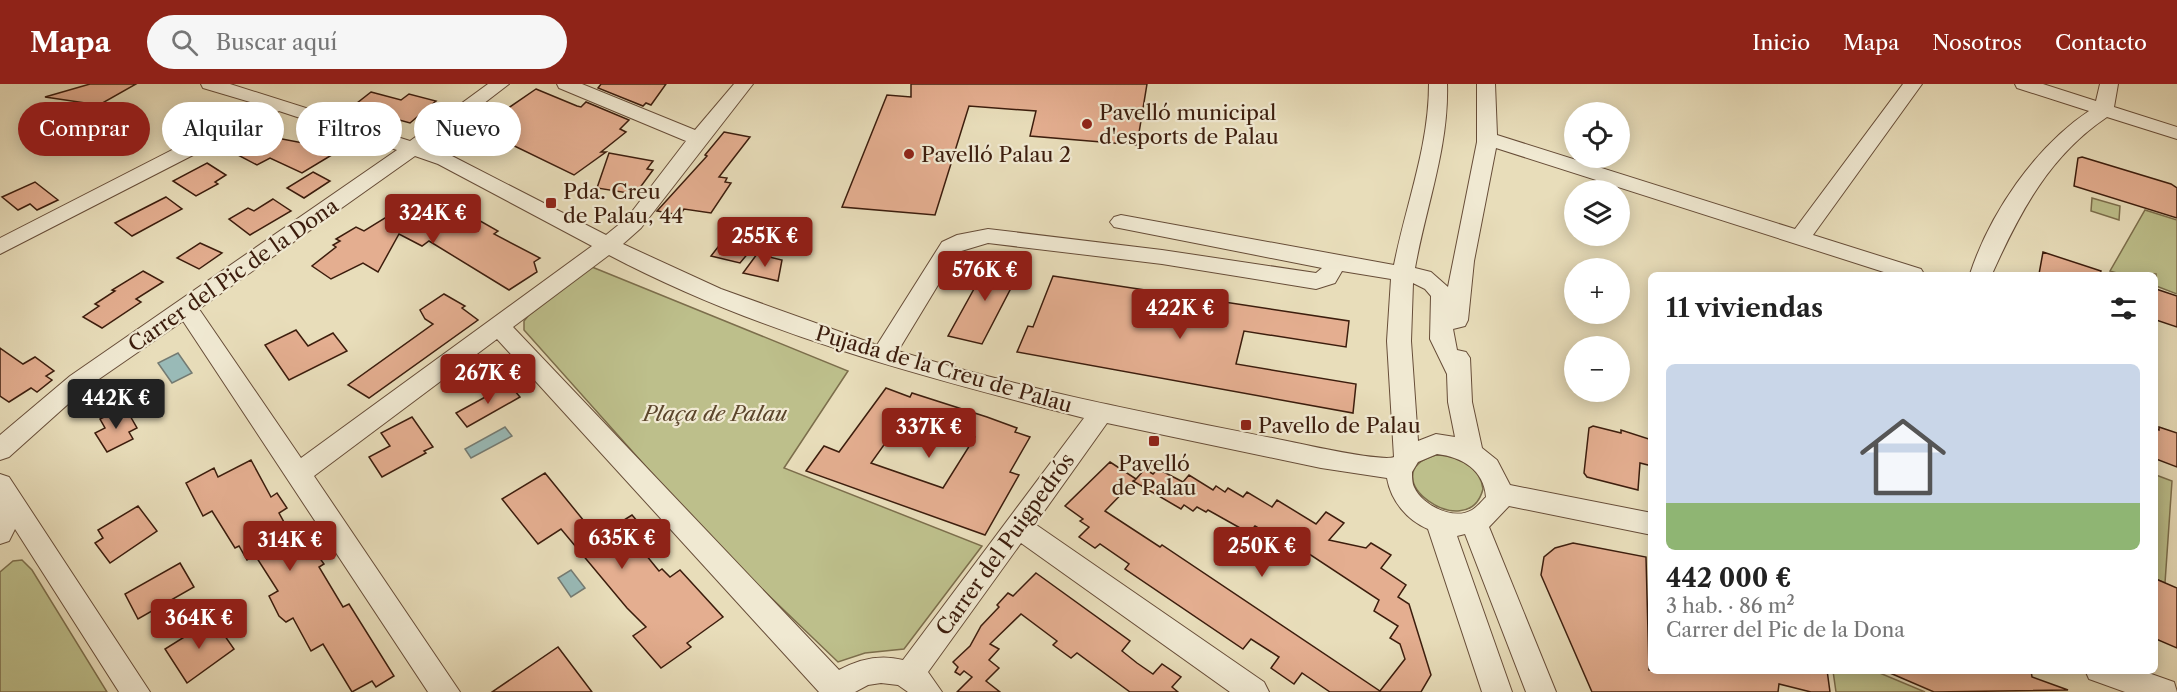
<!DOCTYPE html>
<html lang="es">
<meta charset="utf-8">
<style>
:root{--surface:#fff;--page:#f6f6f6;--text:#222;--muted:#767676;--accent:#8f2418}
body{margin:0;font-family:"Libre Caslon Text",serif;background:var(--page);color:var(--text);height:100vh;display:flex;flex-direction:column;font-size:22px;white-space:nowrap}
*{box-sizing:border-box;margin:0}
p{font-size:20px;color:var(--muted)}
.icon{flex:none;width:33px;height:33px;fill:none;stroke:currentColor;stroke-width:2;stroke-linecap:round;stroke-linejoin:round}
.map{position:relative;flex:1;overflow:hidden}
.drawer{position:absolute;left:1648px;top:188px;width:510px;height:402px;display:flex;flex-direction:column;background:var(--surface);border-radius:9px;box-shadow:0 3px 15px #0003}
.drawer>*{flex:none}
.top-card{position:absolute;left:18px;top:18px;width:570px;height:54px;display:flex;gap:12px}
.buttons{position:absolute;left:1564px;top:18px;display:grid;gap:12px}
.buttons a{display:grid;place-items:center;width:66px;height:66px;border-radius:50%;background:var(--surface);box-shadow:0 3px 15px #0003;font-size:30px}
.price{position:absolute;translate:-50% -51px;padding:0 14px;border-radius:6px;background:var(--accent);color:#fff;font-size:20px;line-height:39px;filter:drop-shadow(0 2px 3px #0008)}
.price::after{content:'';position:absolute;left:50%;top:36px;width:18px;height:14px;margin-left:-9px;background:inherit;clip-path:polygon(0 0,100% 0,50% 100%)}
.price.on{background:#222;color:#fff}
ul{padding:0;list-style:none}
li{display:grid;align-content:center;gap:12px;height:318px;padding:0 18px}
li span{display:grid;place-items:center;height:186px;border-radius:9px;color:#555}
li>.icon{margin-inline-start:auto}
span .icon{width:108px;height:108px;fill:#fffc;stroke-width:1}
li b{font-size:26px}
h2{display:flex;justify-content:space-between;align-items:center;height:72px;padding:0 18px;font-size:26px}
.chip{padding:0 21px;border-radius:27px;background:var(--surface);box-shadow:0 3px 15px #0003;font-size:21px;line-height:54px}
.chip.on{background:var(--accent);color:#fff}
header{display:flex;align-items:center;gap:36px;box-sizing:border-box;height:84px;padding:0 30px;background:var(--accent);color:#fff}
header strong{font-size:28px}
nav{display:flex;gap:33px;margin-inline-start:auto;font-size:21px}
.search{width:420px;height:54px;background:var(--page);display:flex;align-items:center;gap:15px;box-sizing:border-box;padding:0 21px;border-radius:33px;color:var(--muted);font-size:22px}
.map>svg:first-child{display:block}
</style>
<header>
<strong>Mapa</strong>
<div class="search"><svg class="icon" aria-label="search" viewBox="0 0 24 24"><circle cx="10" cy="10" r="6"/><path d="M15 15l6 6"/></svg>Buscar aquí</div>
<nav><a>Inicio</a><a>Mapa</a><a>Nosotros</a><a>Contacto</a></nav>
</header>
<div class="map">
<svg width="2177" height="608" viewBox="0 0 2177 608">
<rect width="100%" height="100%" fill="#e8ddba"/>
<filter id="stains"><feTurbulence type="fractalNoise" baseFrequency=".00333" numOctaves="4"/><feColorMatrix values="0 0 0 0 .2 0 0 0 0 .09 0 0 0 0 .02 0 0 0 .5 -.17"/></filter>
<radialGradient id="worn" r=".72"><stop offset=".6" stop-color="#630" stop-opacity="0"/><stop offset="1" stop-color="#630" stop-opacity=".3"/></radialGradient>
<!-- green -->
<g fill="#bdbf8b" stroke="#7c6e4c" stroke-width="1.5">
<path d="M2092,114l28,8 -1,14 -28,-9z"/>
<path d="M2145,126l32,10v74l-21,-8v-12h-36l-10,-3z"/>
<path d="M592,183l256,104 -64,97 198,78 -78,103 -39,4 -27,9 -123,-118 -191,-214v-9l4,-5z"/>
<path d="M1436,371c21,0 44,11 47,34 -15,58 -115,-15 -47,-34z"/>
<path d="M2156,391l16,6 -7,102 -9,-4z"/>
<path d="M22,476l10,10 75,122h-107v-120l13,-11z"/>
<path d="M1833,587h42l50,21h-89z"/>
</g>
<!-- water -->
<g fill="#99bab7" stroke="#747b73" stroke-width="1.5">
<path d="M178,269l14,20 -20,10 -14,-20z"/>
<path d="M505,343l7,9 -41,22 -6,-9z"/>
<path d="M571,486l14,18 -14,9 -13,-19z"/>
</g>
<!-- building -->
<g fill="#e4ae90" stroke="#3c1d0d" stroke-width="1.5" fill-rule="evenodd">
<path d="M90,0h46l-37,21 -54,-8z"/>
<path d="M601,0h65l-15,21 -5,-2 -3,3 -45,-18z"/>
<path d="M911,0h236l-10,61 -107,-9 6,-25 -67,-5 -34,109 -93,-8 45,-112 24,2z"/>
<path d="M536,5l41,17 4,1 5,-5 43,18 -9,9 6,3 -25,20h5l-32,23 -70,-34 -3,1 -26,-11z"/>
<path d="M371,8l30,8 8,-6 27,7 -26,22 -58,-16z"/>
<path d="M196,23l21,14 -20,10 -20,-15z"/>
<path d="M724,48l26,5 -31,40 8,1 -2,4 6,1 -20,30 -27,-4 -4,6 -23,-4 50,-55 -2,-1z"/>
<path d="M269,53l5,2 3,-1 63,12 -38,23 -32,-15 -13,7 -21,-11z"/>
<path d="M609,69l44,8 -6,8 6,1 -14,19 -7,-1 -4,5 -31,-5z"/>
<path d="M2082,73l89,27 6,4v30l-103,-32 4,-28z"/>
<path d="M207,79l19,12 -11,7 3,2 -22,12 -23,-15z"/>
<path d="M313,88l17,9 -26,17 -17,-10z"/>
<path d="M35,98l23,18 -21,10 -7,-6 -12,6 -16,-13z"/>
<path d="M166,113l16,12 -50,27 -17,-13z"/>
<path d="M273,115l18,12 -41,24 -21,-16 19,-11 6,3z"/>
<path d="M445,117l53,30 -4,3 46,24 -6,4 3,10 -28,18 -80,-49 -7,5 -23,-12 -21,38 -15,-9 -32,16 -19,-13 24,-19 -3,-2 7,-4 -4,-2 20,-12 8,4 37,-23 16,8 4,-3 3,2z"/>
<path d="M725,154l30,7 -15,18 -29,-7z"/>
<path d="M200,159l22,10 -23,16 -22,-11z"/>
<path d="M2043,168l58,19 -1,3h-61z"/>
<path d="M757,170l25,6 -4,21 -35,-8z"/>
<path d="M990,176l32,7 -40,77 -34,-8z"/>
<path d="M143,187l20,11 -27,17 5,3 -39,26 -19,-11 16,-11 -4,-2 20,-13 -3,-1z"/>
<path d="M1053,192l296,45 -3,26 -102,-16 -8,33 120,20 -3,29 -336,-61 11,-26 5,1z"/>
<path d="M2156,205l21,7v31l-21,-7z"/>
<path d="M444,210l21,12 -3,2 16,12 -109,78 -21,-13 85,-61 -8,-5 -5,-9z"/>
<path d="M296,246l12,16 25,-13 14,18 -58,29 -24,-35z"/>
<path d="M0,264l23,16 12,-7 19,14 -8,5 6,4 -15,12 -6,-4 -22,14 -9,-6z"/>
<path d="M509,300l11,13 -53,30 -11,-14z"/>
<path d="M886,304l24,9 2,-4 75,24 30,11 -2,4 15,5 -20,35 9,3 -34,60 -179,-64 18,-25 15,6zM906,330l69,23 -32,51 -72,-25z"/>
<path d="M125,323l12,21 -8,4 4,7 -26,13 -12,-19 10,-5 -5,-9z"/>
<path d="M412,333l21,30 -9,4 2,2 -44,24 -13,-20 21,-11 -9,-13z"/>
<path d="M1593,342l28,7v-3l31,10v26l-12,-3 -2,27 -51,-13 -3,-4 5,-45z"/>
<path d="M2159,343l18,6v34l-21,-8v-30l3,1z"/>
<path d="M251,376l20,37 6,-4 10,15 -8,5 6,11 -4,2 21,32 12,-8 10,14 -5,3 24,40 6,-3 45,72 -18,11 -4,-6 -20,11 -29,-48 -12,7 -18,-33 -7,4 -7,-6 -10,-20 9,-5 -23,-36 -8,5 -8,-14 -4,2 -23,-37 -9,5 -17,-33 28,-15 4,9z"/>
<path d="M1110,378l26,17 9,-10 8,5 5,-5 25,13 6,-7 24,15 3,-4 9,6 3,-4 15,9 4,-5 25,15 5,-7 39,24 10,-12 18,11 -15,17 37,8 5,-5 20,12 -10,13 25,17 -8,12 11,7 22,71 -10,17h-91l-28,-19 -8,11 -23,-16 8,-11 -28,-18 -8,10 -118,-80 4,-5 -29,-20 -5,4 -16,-11 10,-10 -9,-6 3,-2 -18,-13zM1136,395l-3,2 48,28 3,-4 9,6 4,-4 9,5 2,-2 41,23 6,-7 24,14 3,-4 97,64 -5,11 24,15 -8,12 10,6 5,15 -25,32 -218,-146 -2,2 -55,-36z"/>
<path d="M545,389l52,64 35,-22 18,21 -13,8 22,27 3,-2 8,8 10,-7 43,47 -36,26 4,4 -30,21 -28,-32 13,-9 -19,-19 -66,-79 -23,15 -36,-45z"/>
<path d="M138,422l19,25 -47,32 -15,-20 8,-5 -5,-8z"/>
<path d="M1573,459l73,14 3,113h178l3,22h-19l-32,-8 -1,8h-186l-51,-117 3,-18 11,-9z"/>
<path d="M180,479l14,24 -56,32 -13,-25z"/>
<path d="M1036,489l94,68 -8,10 15,12 16,11 9,-10 19,13 -9,10 6,5h-48l-53,-39 -6,5 -18,-13 4,-4 -36,-27 -31,30 9,5 -10,11 10,8 -13,13 14,11h-43l15,-15 -8,-6 -4,4 -5,-3 3,-5 -5,-5 17,-16 11,-20 18,-19 -2,-2 11,-12 5,3z"/>
<path d="M2156,495l21,9v60l-21,-9z"/>
<path d="M213,535l21,30 -47,34 -22,-34z"/>
<path d="M558,563l34,45h-100z"/>
<path d="M1883,586h148l1,7 36,13 -134,2z"/>
</g>
<g fill="none" stroke-linecap="round" stroke-linejoin="round">
<defs>
<g id="minor">
<path d="M201,0h29l180,57 78,-57h21l-82,63 25,9 154,79 21,-17 59,-77 -127,-53 -2,-4h25l113,46 39,-46h19l-112,144 -18,16 98,45 156,56 65,-103 15,-7 31,-6 174,21 154,23 6,-5 -208,-41 -4,-5 4,-5 7,-2 273,50c12,-61 35,-118 35,-181h18c2,63 -21,122 -32,184l16,4 17,15 29,-145v-58h18l2,51 298,94 108,-145h19l-109,151 108,34 3,5h-34l-394,-126 -22,113 -6,59 -3,6 -12,3 4,21 9,2 4,6 2,44 10,46 15,12 13,25 142,28v22l-143,-29 -20,21 67,165h-30l-61,-158 -8,2 55,156h-30l-54,-163c-21,-9 -37,-28 -41,-51l-66,-10 -214,-45 -72,101 229,158 5,10h-39l-209,-149 -93,129 14,20h-34l-10,-7 -17,-2 -13,2 -13,7h-36l-322,-353 -183,137 146,216h-32l-245,-371 -97,67 -77,69 -9,3v-25l70,-59 327,-226 -118,-39 -279,143v-16l260,-133 -57,-17zM415,72l23,8 154,82 -291,212 -102,-149zM988,159l174,21 154,25 19,-6 7,-12 49,8 -4,62 7,116c-12,5 -88,-12 -107,-16 -130,-26 -262,-51 -389,-90l60,-99zM609,171c148,78 313,122 475,163l-181,242c-22,-6 -44,-1 -64,10l-326,-343zM1413,199l12,6 6,7 -1,43 17,35 1,28 7,35 -19,-3 -18,7 -7,-100zM1437,370c25,3 47,16 49,43 -4,4 -9,10 -14,13 -19,11 -50,-5 -58,-23 -2,-4 -2,-11 -2,-15l6,-10z"/>
<path d="M2015,0h28l53,17 4,-17h18l-4,23 63,20v12l-70,-22c-58,39 -87,95 -115,157h-22c20,-61 65,-127 119,-163l-72,-23z"/>
<path d="M0,390l9,3 141,215h-31l-104,-163 -6,12 -9,3z"/>
<path d="M2085,586h55l34,12 3,10h-52l-36,-13z"/>
</g>
</defs>
<!-- minor casing -->
<use href="#minor" stroke="#674d38" stroke-width="2"/>
<!-- minor -->
<use href="#minor" fill="#f0e9d2" fill-rule="evenodd"/>
</g>
<!-- markers -->
<g fill="#8f2418" stroke="#f0e9d2" stroke-width="2">
<circle cx="1087" cy="40" r="6"/>
<circle cx="909" cy="70" r="6"/>
<rect x="545" y="113" width="12" height="12" rx="3"/>
<rect x="1240" y="335" width="12" height="12" rx="3"/>
<rect x="1148" y="351" width="12" height="12" rx="3"/>
</g>
<g text-anchor="middle" dominant-baseline="central" stroke-width="4.5" stroke-linejoin="round" paint-order="stroke">
<!-- poi labels -->
<g font-size="21" fill="#3c1d0d" stroke="#f0e9d2" text-anchor="start">
<text x="1099" y="28">Pavelló municipal<tspan x="1099" dy="24">d'esports de Palau</tspan></text>
<text x="921" y="70">Pavelló Palau 2</text>
<text x="563" y="107">Pda. Creu<tspan x="563" dy="24">de Palau, 44</tspan></text>
<text x="1258" y="341">Pavello de Palau</text>
<text x="1154" y="379" text-anchor="middle">Pavelló<tspan x="1154" dy="24">de Palau</tspan></text>
</g>
<!-- street labels -->
<g font-size="21" fill="#3c1d0d" stroke="#f0e9d2">
<text transform="translate(233 191) rotate(-35)">Carrer del Pic de la Dona</text>
<text transform="translate(944 285) rotate(16)">Pujada de la Creu de Palau</text>
<text transform="translate(1005 460) rotate(-54)">Carrer del Puigpedrós</text>
</g>
<!-- park labels -->
<g font-size="21" font-style="italic" fill="#5c462c" stroke="#f0e9d2">
<text x="715" y="329">Plaça de Palau</text>
</g>
</g>
<rect width="100%" height="100%" filter="url(#stains)"/>
<rect width="100%" height="100%" fill="url(#worn)"/>
</svg>
<div class="buttons">
<a><svg class="icon" aria-label="locate" viewBox="0 0 24 24"><circle cx="12" cy="12" r="6"/><path d="M12 2v4M12 18v4M2 12h4M18 12h4"/></svg></a>
<a><svg class="icon" aria-label="layers" viewBox="0 0 24 24"><path d="M12 4l9 5-9 5-9-5zM3 14l9 5 9-5"/></svg></a>
<a>+</a>
<a>−</a>
</div>
<b class="price" style="left:433px;top:161px">324K €</b>
<b class="price" style="left:765px;top:184px">255K €</b>
<b class="price" style="left:985px;top:218px">576K €</b>
<b class="price" style="left:1180px;top:256px">422K €</b>
<b class="price" style="left:488px;top:321px">267K €</b>
<b class="price on" style="left:116px;top:346px">442K €</b>
<b class="price" style="left:929px;top:375px">337K €</b>
<b class="price" style="left:622px;top:486px">635K €</b>
<b class="price" style="left:290px;top:488px">314K €</b>
<b class="price" style="left:1262px;top:494px">250K €</b>
<b class="price" style="left:199px;top:566px">364K €</b>
<div class="top-card">
<a class="chip on">Comprar</a>
<a class="chip">Alquilar</a>
<a class="chip">Filtros</a>
<a class="chip">Nuevo</a>
</div>
<section class="drawer">
<h2>11 viviendas<svg class="icon" aria-label="filters" viewBox="0 0 24 24"><path d="M4 7h16M4 17h16"/><circle cx="9" cy="7" r="2"/><circle cx="15" cy="17" r="2"/></svg></h2>
<ul>
<li><span style="background:linear-gradient(#c9d6e8 75%,#8fb573 0)"><svg class="icon" aria-label="home" viewBox="0 0 24 24"><path d="M3 11l9-7 9 7M6 9v11h12V9"/></svg></span><div><b>442 000 €</b><p>3 hab. · 86 m²</p><p>Carrer del Pic de la Dona</p></div></li>
</ul>
</section>
</div>
